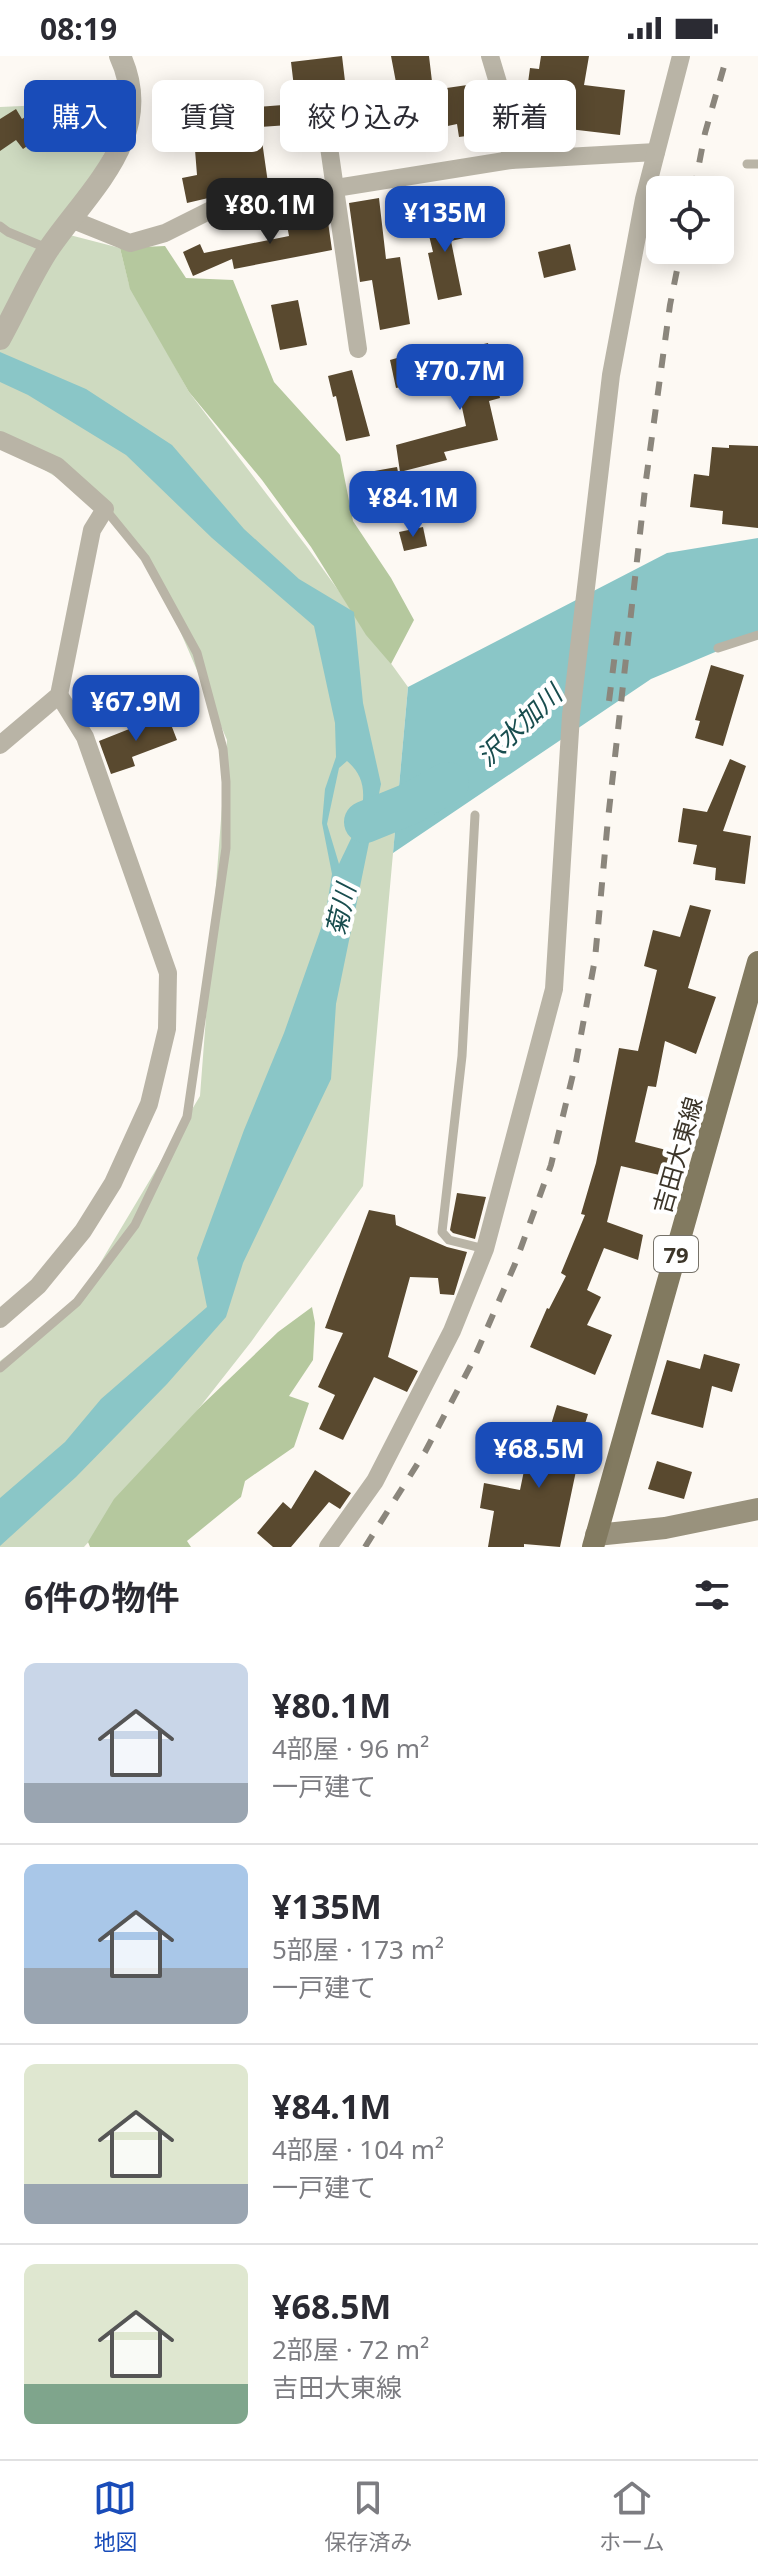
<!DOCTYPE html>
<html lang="ja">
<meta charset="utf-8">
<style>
:root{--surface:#fff;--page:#f7f7f7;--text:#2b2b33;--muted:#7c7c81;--line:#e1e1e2;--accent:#194cb9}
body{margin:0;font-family:"Noto Sans","Noto Sans JP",sans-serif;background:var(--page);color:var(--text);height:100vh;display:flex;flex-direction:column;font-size:30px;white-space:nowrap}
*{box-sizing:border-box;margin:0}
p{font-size:26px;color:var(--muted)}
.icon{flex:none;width:44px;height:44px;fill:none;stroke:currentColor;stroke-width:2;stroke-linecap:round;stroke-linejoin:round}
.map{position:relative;height:1491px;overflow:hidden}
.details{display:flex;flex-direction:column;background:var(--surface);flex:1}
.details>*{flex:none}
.banner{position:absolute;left:24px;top:24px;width:710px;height:72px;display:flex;gap:16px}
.buttons{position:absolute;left:646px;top:120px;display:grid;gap:16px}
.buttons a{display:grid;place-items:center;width:88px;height:88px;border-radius:12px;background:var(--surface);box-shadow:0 4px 20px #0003;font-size:40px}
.price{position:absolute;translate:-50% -68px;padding:0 18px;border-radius:16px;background:var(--accent);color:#fff;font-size:26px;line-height:52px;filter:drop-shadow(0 2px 4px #0008)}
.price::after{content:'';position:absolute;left:50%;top:48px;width:24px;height:18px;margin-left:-12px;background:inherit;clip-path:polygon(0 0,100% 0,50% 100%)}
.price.selected{background:#222;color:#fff}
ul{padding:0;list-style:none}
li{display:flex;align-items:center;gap:24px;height:200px;padding:0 24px}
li+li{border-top:2px solid var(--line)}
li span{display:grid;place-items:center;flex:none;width:224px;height:160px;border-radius:12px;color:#555}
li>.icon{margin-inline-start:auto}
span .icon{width:96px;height:96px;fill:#fffc;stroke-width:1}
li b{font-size:34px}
h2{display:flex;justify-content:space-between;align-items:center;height:96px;padding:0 24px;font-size:34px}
.pill{padding:0 28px;border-radius:12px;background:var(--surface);box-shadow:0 4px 20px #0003;font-size:28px;line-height:72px}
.pill.selected{background:var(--accent);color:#fff}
.status{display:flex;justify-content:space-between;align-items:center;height:56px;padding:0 40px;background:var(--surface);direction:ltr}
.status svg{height:22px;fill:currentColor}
.tabs{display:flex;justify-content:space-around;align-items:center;height:112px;border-top:2px solid var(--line);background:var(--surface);font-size:22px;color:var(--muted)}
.tabs a{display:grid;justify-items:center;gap:4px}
.tabs .selected{color:var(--accent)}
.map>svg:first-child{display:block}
</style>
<div class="status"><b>08:19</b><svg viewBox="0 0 49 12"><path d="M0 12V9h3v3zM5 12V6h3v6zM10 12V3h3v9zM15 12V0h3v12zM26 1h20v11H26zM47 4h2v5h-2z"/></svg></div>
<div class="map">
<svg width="758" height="1491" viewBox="0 0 758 1491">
<rect width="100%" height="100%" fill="#fdf9f3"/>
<!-- green -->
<path fill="#cedac0" d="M132,45l-70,132 58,15 9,36 60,108 118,155 101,140 -45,499 -112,156 -121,154 -46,51h-84v-186l77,-59 123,-206 27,-356 -68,-158 -60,-79 -99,-60v-336z"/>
<!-- forest -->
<g fill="#b5c89e">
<path d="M165,190l21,32 47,2 41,102 66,73 13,66 38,57 23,42 -23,44 -25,-29 -55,-88 -49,-67 -73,-88 -59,-103 -10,-41z"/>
<path d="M312,1251l3,16 -2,37 -24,36 20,7 -15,44 -49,34 -4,16 -54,44 4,6h-101l-2,-5 26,-43 88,-94 76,-73z"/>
</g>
<!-- water -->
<g fill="#8ac6c7" fill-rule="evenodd">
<path d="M0,296l86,37 86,56 72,84 55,50 55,33 9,91 18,81 -45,220 -5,75 -88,184 -17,54 -59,67 -91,93 -76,69v-48l65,-56 36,-43 106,-92 -10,-49 47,-128 40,-97 41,-116 7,-43 -10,-51 3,-34 11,-32 -1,-34 -21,-97 -102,-88 -86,-83 -98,-60 -28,-13zM347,705c34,28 6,72 -8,103l-12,-40 12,-56z"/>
<path d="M758,482v96l-107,45 -258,174 15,-166 259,-134z"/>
</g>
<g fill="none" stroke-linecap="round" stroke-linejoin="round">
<!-- river -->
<path stroke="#8ac6c7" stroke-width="42" d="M365,766l42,-17 41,-22"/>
</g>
<!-- building -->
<g fill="#59492f">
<path d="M342,0l5,42 -5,1 4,22 -86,6 8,56 -35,5 1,4 -47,11 -5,-25 15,-3 -5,-63 104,-8 -5,-42z"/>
<path d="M391,0h38l4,34 48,-7 8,50 -30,4 -2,-13 -51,11z"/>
<path d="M541,0h48l-5,29 41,5 -5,45 -68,-8 -2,18 -30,-4 10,-73 9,1z"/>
<path d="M16,53l6,10 13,-9 14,21 -26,18 -7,-9 -16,11v-32z"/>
<path d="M379,142l7,61 14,-2 10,67 -30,6 -8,-50 -12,2 -11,-79z"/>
<path d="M326,152l6,42 -98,19 -2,-10 -39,17 -10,-24 17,-8 4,9 85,-17 -2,-11 16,-3 -2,-10z"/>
<path d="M458,156l6,26 -13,3 11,54 -24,5 -10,-47 5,-1 -8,-33z"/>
<path d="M570,188l6,26 -32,8 -6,-26z"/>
<path d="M298,244l9,45 -27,5 -9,-45z"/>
<path d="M488,287l12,55 -11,3 9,39 -54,12 3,8 -47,12 -4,-27 70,-19 -16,-74z"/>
<path d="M411,298l5,30 -20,4 -6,-28z"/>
<path d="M352,314l18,66 -24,5 -10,-45 -3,1 -5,-21z"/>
<path d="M729,389l29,1v82l-36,-4 1,-13 -33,-4 4,-33 15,2 3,-29 17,1z"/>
<path d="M397,411l8,39 -33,8 -9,-41z"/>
<path d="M423,471l4,19 -23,5 -5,-19z"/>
<path d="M711,609l33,10 -21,71 -28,-8 5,-17 -5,-1z"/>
<path d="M167,658l10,26 -45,17 3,9 -24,8 -12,-33z"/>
<path d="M730,703l16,7 -23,65 28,5 -6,48 -30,-4 1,-12 -23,-4 4,-19 -19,-3 5,-34 24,4z"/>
<path d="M690,849l21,5 -23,78 28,9 -20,57 -31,-13 -9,46 -8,-1 -13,56 39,10 -6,25 -47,-11 -14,56 36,13 -5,25 -34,-12 -17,42 14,7 -14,28 25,10 -17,40 -65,-28 17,-39 2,1 17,-33 -5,-3 24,-58 -4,-1 15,-51 23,-115 19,3 19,-81 -13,-4 9,-36 27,7z"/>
<path d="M457,1137l29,4 -11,42 -22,-6 -3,-3z"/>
<path d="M369,1154l26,5 1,10 51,22 20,5 -13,43 -14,-1 -2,-16 -28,-1 -22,80 30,14 -11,21 -33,-15 -31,63 -24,-11 16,-34 -17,-8 25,-54 -18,-5z"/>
<path d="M704,1298l36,10 -8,28 -20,-6 -9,42 -52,-14 16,-54 33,9z"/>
<path d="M557,1349l31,9 -17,56 5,1 -16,76 -36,-3v3h-36l6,-36 -14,-3 4,-25 36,7 6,-29 13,3z"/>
<path d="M657,1405l35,11 -8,27 -36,-10z"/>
<path d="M315,1414l36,23 -11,16 -11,-7 -38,45h-18l-16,-14 26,-31 8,7z"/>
</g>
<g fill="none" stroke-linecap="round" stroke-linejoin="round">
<!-- service -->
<g stroke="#b9b4a6" stroke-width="9">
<path d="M747,108h11"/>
<path d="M0,170l8,6 41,17"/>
<path d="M718,592l40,-13"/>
<path d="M475,759l-13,241 -20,176 7,8 36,9"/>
<path d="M0,1312l77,-66 58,-77 52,-108 39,-269v-66l-3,-33 -26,-96 -52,-95 -40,-49"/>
</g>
<!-- minor -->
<g stroke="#b9b4a6" stroke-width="18">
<path d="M490,0l12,40 9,64"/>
<path d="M328,84l30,209"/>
<path d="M73,164l57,23 35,-10 52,-26 294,-47 145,-8"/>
<path d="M0,384l57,26 48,43 -13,21 -33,165 -59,50"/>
<path d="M0,1263l38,-33 45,-55 30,-48 36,-79 18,-75 1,-56 -83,-236 -26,-42"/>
<path d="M328,1491l47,-66 77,-150 33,-82 69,-260 17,-274 40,-340 33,-176 37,-143"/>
</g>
<!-- tertiary -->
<path stroke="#b9b4a6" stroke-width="22" d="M0,283c17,-30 31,-64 50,-92 41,-59 106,-113 70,-191"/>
<!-- secondary -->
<path stroke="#99927d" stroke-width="22" d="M596,1479l69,-7 93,-19"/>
<!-- primary -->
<path stroke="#827a60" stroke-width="22" d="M593,1491l165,-585"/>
<!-- rail -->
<g stroke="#8b867c" stroke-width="6" stroke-dasharray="14 14" stroke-linecap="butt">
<path d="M694,134l11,-57 22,-77"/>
<path d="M609,645l10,-79"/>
<path d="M365,1491l60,-95 47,-89 43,-99 36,-99 25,-103 19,-103 13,-140 38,-339 24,-175 11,-55"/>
</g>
</g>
<g text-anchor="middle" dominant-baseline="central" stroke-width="8" stroke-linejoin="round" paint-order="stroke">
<!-- shield labels -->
<rect fill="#fff" stroke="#767269" stroke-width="2" x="654" y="1180" width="44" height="36" rx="6"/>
<g font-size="22" font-weight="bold" fill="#3c3529">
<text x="676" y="1198">79</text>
</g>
<!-- street labels -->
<g font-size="24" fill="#3c3529" stroke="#fff">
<text transform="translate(677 1099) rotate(-74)">吉田大東線</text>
</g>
<!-- water labels -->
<g font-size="26" font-style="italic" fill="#184d4e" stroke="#fff">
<text transform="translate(519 669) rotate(-43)">沢水加川</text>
<text transform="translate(340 854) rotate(-77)">菊川</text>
</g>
</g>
</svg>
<div class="buttons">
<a><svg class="icon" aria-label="locate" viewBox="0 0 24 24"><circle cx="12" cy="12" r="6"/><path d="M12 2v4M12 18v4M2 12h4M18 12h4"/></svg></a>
</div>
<b class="price selected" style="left:270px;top:190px">¥80.1M</b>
<b class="price" style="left:445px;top:198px">¥135M</b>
<b class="price" style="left:460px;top:356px">¥70.7M</b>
<b class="price" style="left:413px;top:483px">¥84.1M</b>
<b class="price" style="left:136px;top:687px">¥67.9M</b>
<b class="price" style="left:539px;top:1434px">¥68.5M</b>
<div class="banner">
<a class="pill selected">購入</a>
<a class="pill">賃貸</a>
<a class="pill">絞り込み</a>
<a class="pill">新着</a>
</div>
</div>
<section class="details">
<h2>6件の物件<svg class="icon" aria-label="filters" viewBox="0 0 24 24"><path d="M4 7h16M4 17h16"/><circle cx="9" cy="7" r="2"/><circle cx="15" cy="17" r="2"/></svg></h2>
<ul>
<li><span style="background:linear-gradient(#c9d6e8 75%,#9aa5b1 0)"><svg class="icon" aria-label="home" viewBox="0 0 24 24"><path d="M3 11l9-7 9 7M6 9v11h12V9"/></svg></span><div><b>¥80.1M</b><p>4部屋 · 96 m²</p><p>一戸建て</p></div></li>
<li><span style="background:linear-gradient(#a9c7e8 65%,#9aa5b1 0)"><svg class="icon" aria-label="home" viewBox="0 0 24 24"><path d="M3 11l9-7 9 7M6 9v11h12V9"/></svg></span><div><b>¥135M</b><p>5部屋 · 173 m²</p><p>一戸建て</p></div></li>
<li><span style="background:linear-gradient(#dfe7d0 75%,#9aa5b1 0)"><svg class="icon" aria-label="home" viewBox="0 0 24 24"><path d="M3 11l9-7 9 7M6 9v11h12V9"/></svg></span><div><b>¥84.1M</b><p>4部屋 · 104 m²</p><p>一戸建て</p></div></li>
<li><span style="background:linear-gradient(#dfe7d0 75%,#7fa58c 0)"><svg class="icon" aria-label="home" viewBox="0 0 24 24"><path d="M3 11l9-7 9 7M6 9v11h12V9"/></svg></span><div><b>¥68.5M</b><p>2部屋 · 72 m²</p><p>吉田大東線</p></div></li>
</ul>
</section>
<nav class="tabs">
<a class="selected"><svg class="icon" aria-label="map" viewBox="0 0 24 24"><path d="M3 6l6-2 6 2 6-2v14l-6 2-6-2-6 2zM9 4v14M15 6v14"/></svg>地図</a>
<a><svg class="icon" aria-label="saved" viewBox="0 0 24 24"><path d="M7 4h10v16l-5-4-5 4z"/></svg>保存済み</a>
<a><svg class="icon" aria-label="home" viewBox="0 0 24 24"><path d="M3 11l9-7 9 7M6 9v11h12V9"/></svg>ホーム</a>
</nav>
